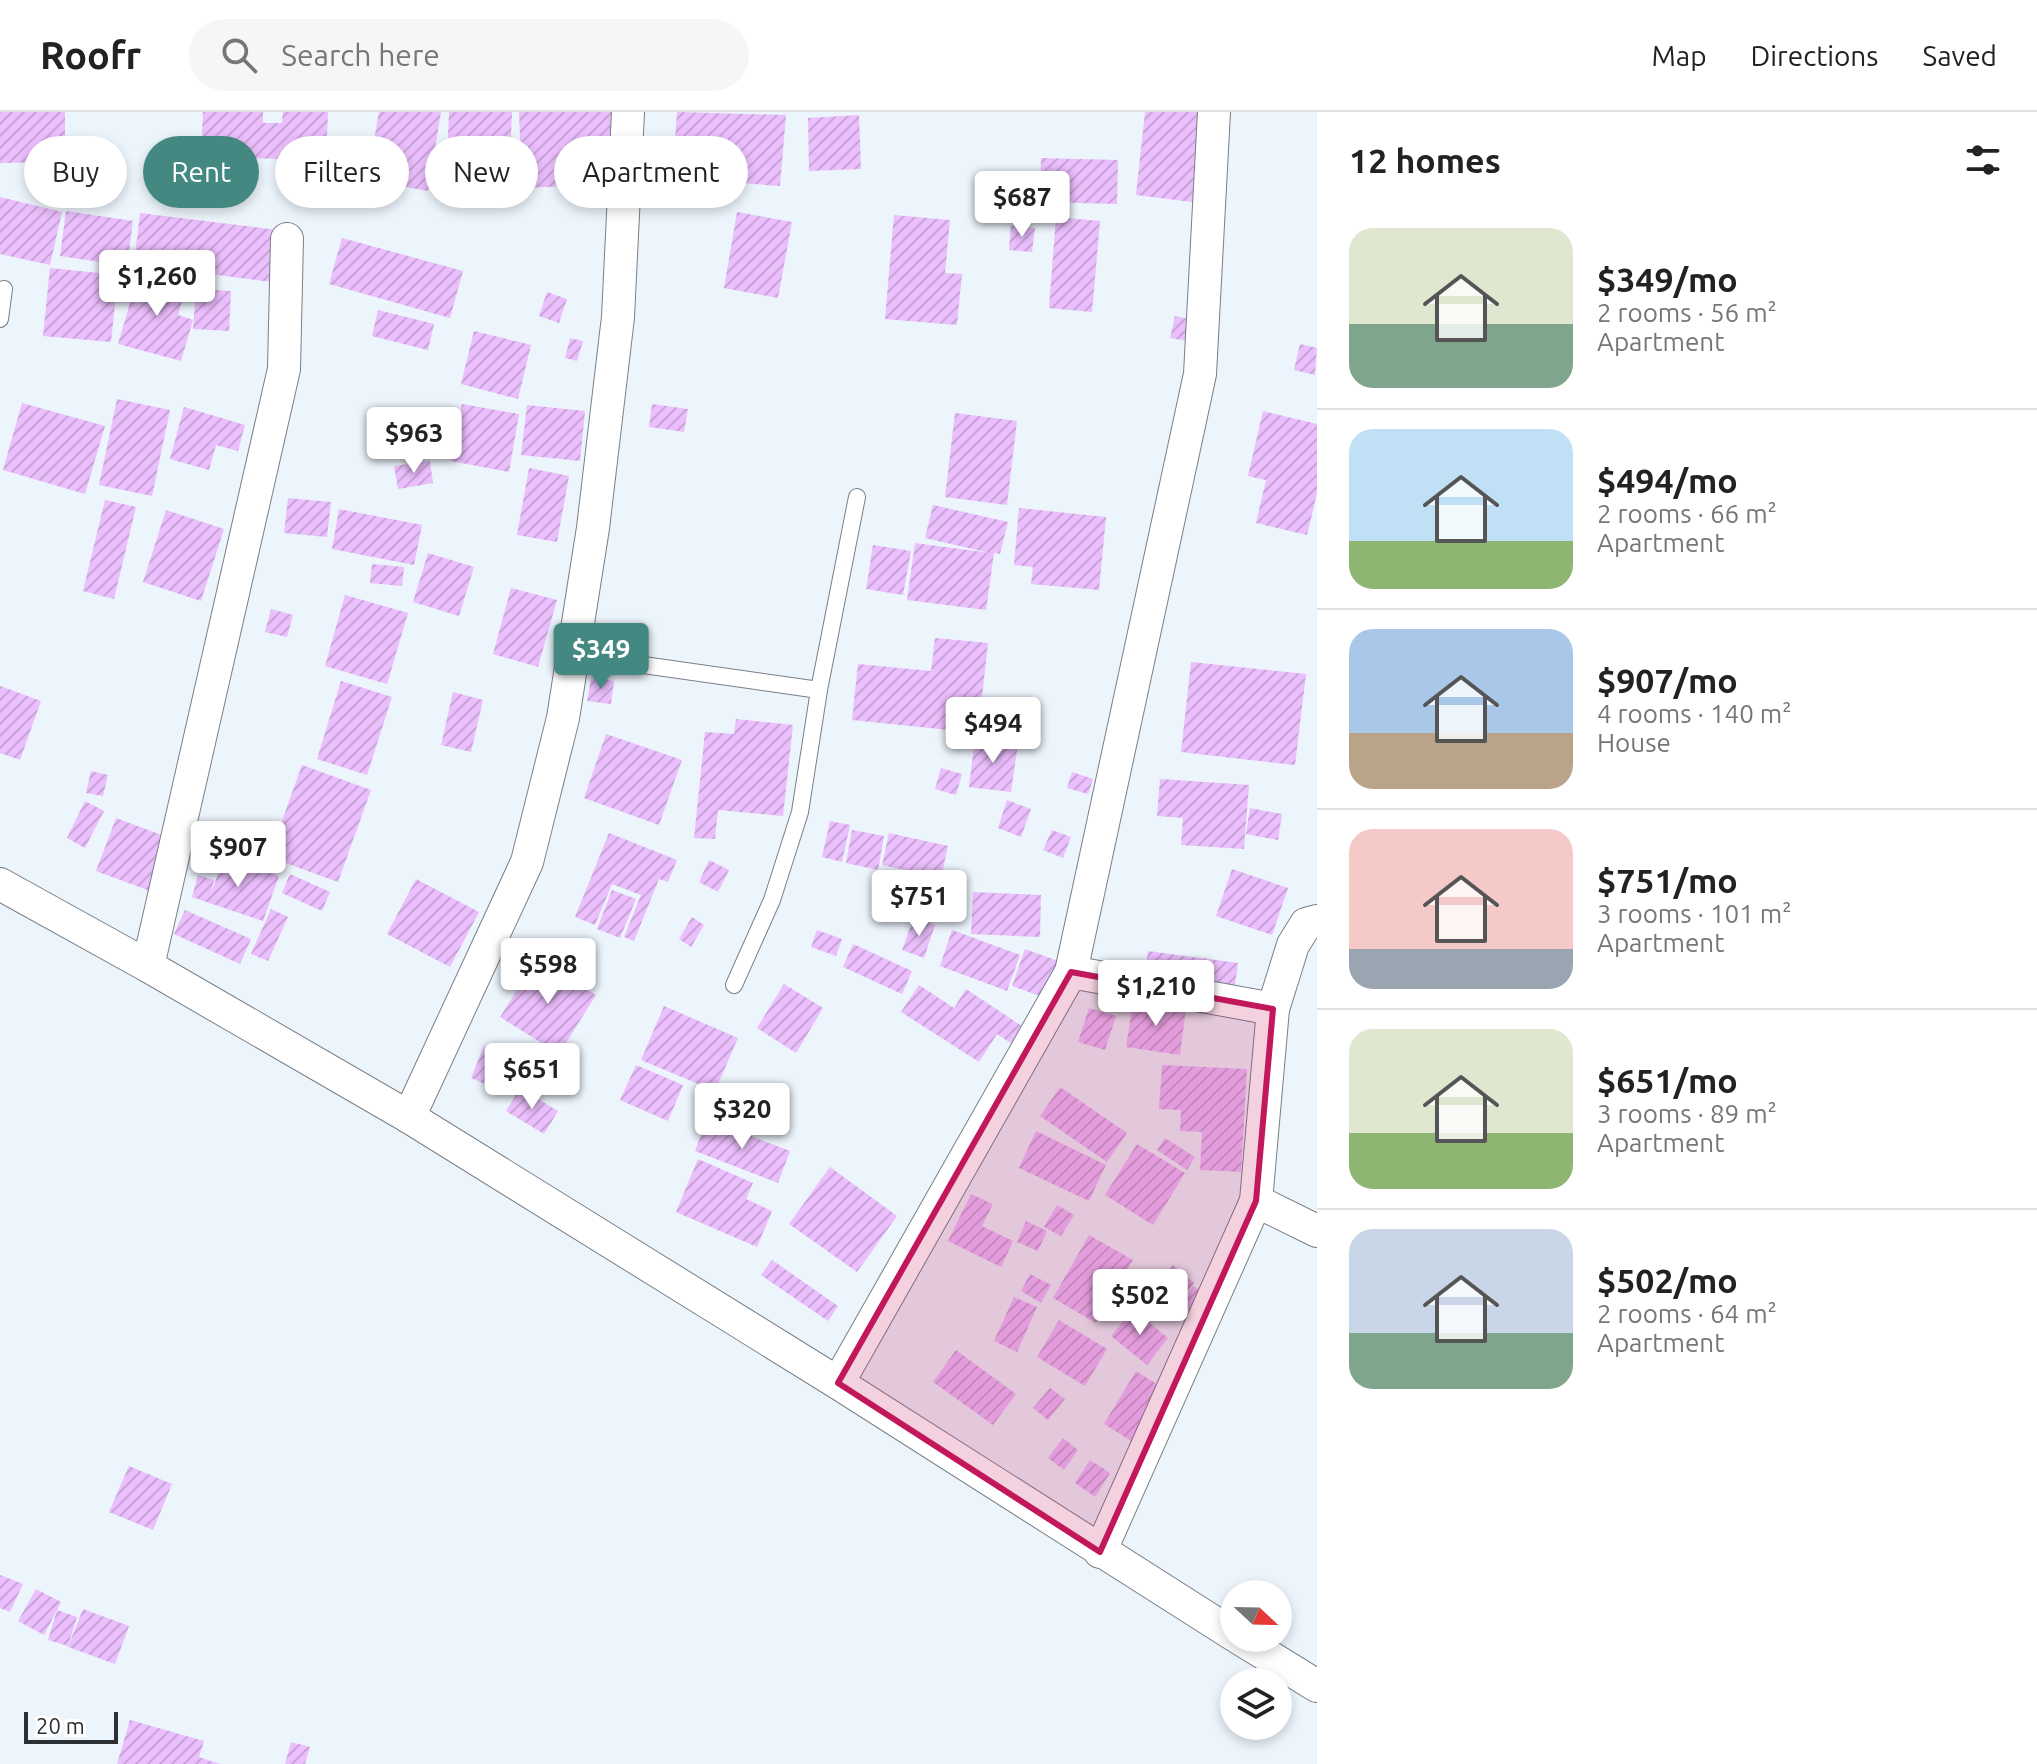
<!DOCTYPE html>
<meta charset="utf-8">
<style>
:root{--surface:#fff;--page:#f6f6f6;--text:#222;--muted:#767676;--line:#e0e0e0;--accent:#438981}
body{margin:0;font-family:Ubuntu,sans-serif;background:var(--page);color:var(--text);height:100vh;display:flex;flex-direction:column;font-size:30px;white-space:nowrap}
*{box-sizing:border-box;margin:0}
p{font-size:26px;color:var(--muted)}
.icon{flex:none;width:44px;height:44px;fill:none;stroke:currentColor;stroke-width:2;stroke-linecap:round;stroke-linejoin:round}
.map{position:relative;flex:1;overflow:hidden}
.details{display:flex;flex-direction:column;background:var(--surface);width:720px}
.details>*{flex:none}
.banner{position:absolute;left:24px;top:24px;width:760px;height:72px;display:flex;gap:16px}
.needle{width:52px;rotate:112deg}
.buttons{position:absolute;left:1220px;top:1468px;display:grid;gap:16px}
.buttons a{display:grid;place-items:center;width:72px;height:72px;border-radius:50%;background:var(--surface);box-shadow:0 4px 12px #0003;font-size:40px}
.scale{position:absolute;left:24px;bottom:20px;width:94px;box-sizing:border-box;padding-left:8px;border:4px solid #2d3033;border-top:0;font-size:22px;line-height:28px;white-space:nowrap;color:#2d3033;-webkit-text-stroke:6px #fff;paint-order:stroke}
.price{position:absolute;translate:-50% -68px;padding:0 18px;border-radius:8px;background:#fff;color:#222;font-size:26px;line-height:52px;filter:drop-shadow(0 2px 4px #0008)}
.price::after{content:'';position:absolute;left:50%;top:48px;width:24px;height:18px;margin-left:-12px;background:inherit;clip-path:polygon(0 0,100% 0,50% 100%)}
.price.current{background:var(--accent);color:#fff}
ul{padding:0;list-style:none}
li{display:flex;align-items:center;gap:24px;height:200px;padding:0 32px}
li+li{border-top:2px solid var(--line)}
li span{display:grid;place-items:center;flex:none;width:224px;height:160px;border-radius:24px;color:#555}
li>.icon{margin-inline-start:auto}
span .icon{width:96px;height:96px;fill:#fffc;stroke-width:1}
li b{font-size:34px}
h2{display:flex;justify-content:space-between;align-items:center;height:96px;padding:0 32px;font-size:34px}
.chip{padding:0 28px;border-radius:36px;background:var(--surface);box-shadow:0 4px 12px #0003;font-size:28px;line-height:72px}
.chip.current{background:var(--accent);color:#fff}
header{display:flex;align-items:center;gap:48px;box-sizing:border-box;height:112px;padding:0 40px;background:var(--surface);border-bottom:2px solid var(--line)}
header strong{font-size:38px}
nav{display:flex;gap:44px;margin-inline-start:auto;font-size:28px}
.search{width:560px;height:72px;background:var(--page);display:flex;align-items:center;gap:20px;box-sizing:border-box;padding:0 28px;border-radius:44px;color:var(--muted);font-size:30px}
main{display:flex;flex:1;min-height:0}
.map>svg:first-child{display:block}
</style>
<header>
<strong>Roofr</strong>
<div class="search"><svg class="icon" aria-label="search" viewBox="0 0 24 24"><circle cx="10" cy="10" r="6"/><path d="M15 15l6 6"/></svg>Search here</div>
<nav><a>Map</a><a>Directions</a><a>Saved</a></nav>
</header>
<main>
<div class="map">
<svg width="1317" height="1652" viewBox="0 0 1317 1652">
<defs>
<pattern id="building-hatch" width="6" height="6" patternUnits="userSpaceOnUse" patternTransform="scale(2)"><rect width="6" height="6" fill="#ebbefd"/><path d="M-1 1l2-2M0 6l6-6M5 7l2-2" fill="none" stroke="#caa4d9"/></pattern>
</defs>
<rect width="100%" height="100%" fill="#ecf4fc"/>
<!-- building -->
<g fill="url(#building-hatch)">
<path d="M0,0h65v50l-65,1z"/>
<path d="M203,0h60v11h19l1,-11h45l-2,49 -125,-5z"/>
<path d="M379,0h62l-13,79 -61,-11z"/>
<path d="M449,0h63l-3,76 -63,-2z"/>
<path d="M519,0h99l4,72 -100,4z"/>
<path d="M677,0l109,3 -6,71 -108,-8z"/>
<path d="M1145,0h65l-10,91 -64,-8z"/>
<path d="M859,3l2,54 -52,2 -1,-53z"/>
<path d="M1041,46l77,2 -1,44 -77,-2z"/>
<path d="M0,85l62,15 -12,53 -50,-11z"/>
<path d="M66,99l67,10 -6,45 -67,-10z"/>
<path d="M737,100l55,10 -14,76 -54,-10z"/>
<path d="M140,101l138,17 -6,52 -138,-18z"/>
<path d="M894,103l56,5 -5,53 17,1 -5,51 -72,-6z"/>
<path d="M1056,105l44,4 -8,91 -43,-4z"/>
<path d="M1011,114l24,2 -3,24 -23,-2z"/>
<path d="M342,126l121,33 -13,47 -121,-34z"/>
<path d="M50,156l68,7 -7,67 -68,-6z"/>
<path d="M139,160l48,13 -9,30 15,5 -12,41 -63,-17z"/>
<path d="M196,177l35,2 -2,40 -36,-2z"/>
<path d="M547,180l20,7 -8,24 -20,-7z"/>
<path d="M378,198l56,14 -6,26 -56,-14z"/>
<path d="M1175,204l23,5 -4,21 -24,-4z"/>
<path d="M474,219l57,14 -13,54 -57,-15z"/>
<path d="M570,226l13,3 -6,20 -12,-3z"/>
<path d="M1300,232l17,4 -2,27 -21,-5z"/>
<path d="M117,287l53,11 -18,86 -53,-11z"/>
<path d="M22,291l83,23 -20,68 -82,-24z"/>
<path d="M462,292l57,10 -10,58 -58,-11z"/>
<path d="M652,292l36,5 -4,23 -35,-5z"/>
<path d="M527,293l58,6 -5,50 -59,-6z"/>
<path d="M184,295l61,18 -7,26 -22,-6 -7,25 -39,-11z"/>
<path d="M1263,299l54,13v69l-10,42 -51,-12 10,-43 -18,-4z"/>
<path d="M955,301l62,8 -10,84 -62,-8z"/>
<path d="M430,349l3,22 -35,6 -4,-23z"/>
<path d="M529,356l40,8 -12,66 -40,-7z"/>
<path d="M288,386l43,4 -4,35 -43,-4z"/>
<path d="M105,388l31,7 -22,92 -31,-8z"/>
<path d="M933,393l75,17 -8,32 -6,-1 -8,57 -79,-10 8,-57 75,10 -65,-15z"/>
<path d="M1019,396l87,9 -7,73 -68,-6 2,-17 -19,-2z"/>
<path d="M339,397l83,16 -8,40 -82,-16z"/>
<path d="M166,398l58,19 -23,72 -58,-19z"/>
<path d="M873,433l38,6 -8,44 -37,-6z"/>
<path d="M428,441l46,14 -15,49 -46,-14z"/>
<path d="M372,452l32,3 -2,19 -32,-3z"/>
<path d="M511,476l46,12 -19,67 -45,-13z"/>
<path d="M345,483l63,18 -21,71 -62,-18z"/>
<path d="M271,497l22,6 -6,22 -22,-5z"/>
<path d="M935,526l53,5 -10,90 -126,-13 6,-56 73,7z"/>
<path d="M1191,550l115,12 -11,91 -114,-13z"/>
<path d="M591,566l23,3 -3,23 -24,-3z"/>
<path d="M341,569l51,16 -25,78 -50,-16z"/>
<path d="M0,574l41,15 -21,59 -20,-7z"/>
<path d="M453,580l30,8 -12,52 -30,-7z"/>
<path d="M736,607l57,6 -10,91 -65,-6 -3,29 -21,-1 11,-106 29,2z"/>
<path d="M606,622l76,26 -23,65 -75,-27z"/>
<path d="M975,626l43,5 -7,49 -42,-5z"/>
<path d="M302,653l69,25 -33,92 -69,-25z"/>
<path d="M941,656l21,6 -6,21 -21,-6z"/>
<path d="M91,659l17,4 -5,21 -17,-3z"/>
<path d="M1072,660l21,7 -5,15 -21,-6z"/>
<path d="M1160,667l89,6 -5,64 -63,-4 2,-27 -26,-2z"/>
<path d="M1007,688l24,9 -10,28 -23,-9z"/>
<path d="M85,689l19,10 -19,37 -18,-10z"/>
<path d="M1250,696l32,6 -4,26 -32,-6z"/>
<path d="M116,706l65,24 -20,53 -65,-24z"/>
<path d="M830,709l20,4 -8,37 -20,-5z"/>
<path d="M852,718l32,6 -6,34 -32,-7z"/>
<path d="M1052,718l19,7 -8,21 -20,-8z"/>
<path d="M609,721l68,27 -9,22 -9,-3 -25,62 -10,-4 17,-42 -29,-11 -17,41 -20,-8z"/>
<path d="M889,721l59,13 -7,32 -59,-13z"/>
<path d="M224,745l55,19 -16,45 -71,-24 6,-22 16,5 -4,16z"/>
<path d="M709,748l20,10 -11,22 -19,-10z"/>
<path d="M1232,757l56,19 -16,47 -56,-19z"/>
<path d="M290,762l40,18 -8,19 -40,-18z"/>
<path d="M416,767l63,33 -29,55 -63,-33z"/>
<path d="M612,778l24,9 -16,39 -23,-9z"/>
<path d="M973,780l68,3 -1,42 -69,-3z"/>
<path d="M271,797l17,8 -20,44 -17,-7z"/>
<path d="M185,798l66,29 -11,25 -66,-30z"/>
<path d="M692,805l12,8 -13,22 -12,-8z"/>
<path d="M914,805l21,8 -11,33 -22,-8z"/>
<path d="M817,818l25,9 -6,17 -25,-9z"/>
<path d="M952,818l68,25 -13,36 -67,-25z"/>
<path d="M853,832l59,27 -10,23 -59,-27z"/>
<path d="M1025,837l39,14 -12,37 -40,-14z"/>
<path d="M1148,839l90,12 -6,44 -90,-12z"/>
<path d="M538,845l58,38 -37,59 -59,-37z"/>
<path d="M784,872l39,24 -27,45 -39,-25z"/>
<path d="M919,873l35,23 12,-19 65,43 -11,17 -23,-15 -18,28 -78,-50z"/>
<path d="M1133,890l53,7 -6,46 -54,-8z"/>
<path d="M664,894l74,32 -23,53 -74,-31z"/>
<path d="M1089,896l27,8 -11,34 -27,-8z"/>
<path d="M484,934l25,10 -13,33 -25,-11z"/>
<path d="M636,953l47,20 -15,36 -48,-21z"/>
<path d="M1162,953l85,4 -6,103 -41,-2 2,-38 -22,-1 1,-21 -22,-1z"/>
<path d="M1060,975l67,46 -20,29 -67,-46z"/>
<path d="M520,976l38,23 -14,23 -38,-23z"/>
<path d="M707,1007l83,32 -12,32 -83,-32z"/>
<path d="M1036,1019l70,34 -17,36 -70,-33z"/>
<path d="M1165,1026l30,19 -8,13 -30,-20z"/>
<path d="M1137,1032l48,29 -32,52 -48,-30z"/>
<path d="M698,1047l55,24 -7,16 26,12 -15,36 -81,-35z"/>
<path d="M830,1055l67,49 -40,56 -68,-48z"/>
<path d="M971,1082l22,10 -11,22 31,15 -12,26 -53,-26z"/>
<path d="M1057,1093l17,10 -13,21 -17,-9z"/>
<path d="M1026,1109l21,10 -9,20 -21,-9z"/>
<path d="M1089,1123l44,25 -37,63 -43,-25z"/>
<path d="M772,1148l66,46 -10,15 -67,-46z"/>
<path d="M1173,1153l21,18 -10,12 -21,-18z"/>
<path d="M1030,1162l21,11 -10,18 -20,-12z"/>
<path d="M1193,1174l10,6 -10,20 -11,-6z"/>
<path d="M1014,1185l23,10 -20,45 -23,-11z"/>
<path d="M1133,1197l35,29 -21,27 -36,-29z"/>
<path d="M1059,1208l48,29 -22,37 -48,-29z"/>
<path d="M956,1238l60,44 -23,31 -60,-43z"/>
<path d="M1136,1259l32,20 -32,53 -32,-20z"/>
<path d="M1050,1276l15,11 -17,21 -15,-12z"/>
<path d="M1063,1326l15,12 -14,20 -16,-12z"/>
<path d="M1090,1348l20,13 -15,24 -20,-14z"/>
<path d="M129,1354l43,18 -19,46 -44,-18z"/>
<path d="M0,1463l23,9 -13,28 -10,-4z"/>
<path d="M36,1477l25,13 -17,33 -26,-14z"/>
<path d="M83,1497l46,17 -14,38 -47,-17z"/>
<path d="M57,1498l20,7 -9,29 -20,-6z"/>
<path d="M130,1608l74,21 -5,16 21,7h-103z"/>
<path d="M291,1630l19,5 -5,17h-20z"/>
</g>
<g fill="none" stroke-linecap="round" stroke-linejoin="round">
<defs>
<g id="service">
<path d="M0,207l4,-30"/>
<path d="M573,543l246,35"/>
<path d="M734,873l38,-85 28,-88 19,-122 38,-193"/>
</g>
<g id="minor">
<path d="M287,127l-3,130 -136,597 261,151 429,266 396,252"/>
<path d="M0,772l148,82"/>
<path d="M1071,860l129,-598 14,-262"/>
<path d="M409,1005l118,-255 36,-144 30,-190 25,-211 10,-205"/>
<path d="M1256,1089l17,-192"/>
<path d="M838,1271l233,-411 202,37 20,-64 13,-21 11,-3"/>
<path d="M1100,1440l156,-351 61,30"/>
<path d="M1239,1526l78,48"/>
</g>
</defs>
<!-- service casing -->
<use href="#service" stroke="#797f87" stroke-width="18"/>
<!-- minor casing -->
<use href="#minor" stroke="#797f87" stroke-width="34"/>
<!-- service -->
<use href="#service" stroke="#fff" stroke-width="16"/>
<!-- minor -->
<use href="#minor" stroke="#fff" stroke-width="32"/>
</g>
<!-- marked area -->
<path fill="#c2185b" fill-opacity="0.2" stroke="#c2185b" stroke-width="6" stroke-linejoin="round" d="M1071,860l202,37 -17,192 -156,351 -262,-169z"/>
</svg>
<div class="buttons">
<a><svg class="needle" viewBox="-14 -14 28 28"><path d="M0-13l5 13h-10z" fill="#e53935"/><path d="M0 13l5-13h-10z" fill="#767676"/></svg></a>
<a><svg class="icon" aria-label="layers" viewBox="0 0 24 24"><path d="M12 4l9 5-9 5-9-5zM3 14l9 5 9-5"/></svg></a>
</div>
<div class="scale">20 m</div>
<b class="price" style="left:1022px;top:127px">$687</b>
<b class="price" style="left:157px;top:206px">$1,260</b>
<b class="price" style="left:414px;top:363px">$963</b>
<b class="price current" style="left:601px;top:579px">$349</b>
<b class="price" style="left:993px;top:653px">$494</b>
<b class="price" style="left:238px;top:777px">$907</b>
<b class="price" style="left:919px;top:826px">$751</b>
<b class="price" style="left:548px;top:894px">$598</b>
<b class="price" style="left:1156px;top:916px">$1,210</b>
<b class="price" style="left:532px;top:999px">$651</b>
<b class="price" style="left:742px;top:1039px">$320</b>
<b class="price" style="left:1140px;top:1225px">$502</b>
<div class="banner">
<a class="chip">Buy</a>
<a class="chip current">Rent</a>
<a class="chip">Filters</a>
<a class="chip">New</a>
<a class="chip">Apartment</a>
</div>
</div>
<section class="details">
<h2>12 homes<svg class="icon" aria-label="filters" viewBox="0 0 24 24"><path d="M4 7h16M4 17h16"/><circle cx="9" cy="7" r="2"/><circle cx="15" cy="17" r="2"/></svg></h2>
<ul>
<li><span style="background:linear-gradient(#dfe7d0 60%,#7fa58c 0)"><svg class="icon" aria-label="home" viewBox="0 0 24 24"><path d="M3 11l9-7 9 7M6 9v11h12V9"/></svg></span><div><b>$349/mo</b><p>2 rooms · 56 m²</p><p>Apartment</p></div></li>
<li><span style="background:linear-gradient(#bfe0f5 70%,#8fb573 0)"><svg class="icon" aria-label="home" viewBox="0 0 24 24"><path d="M3 11l9-7 9 7M6 9v11h12V9"/></svg></span><div><b>$494/mo</b><p>2 rooms · 66 m²</p><p>Apartment</p></div></li>
<li><span style="background:linear-gradient(#a9c7e8 65%,#b9a48a 0)"><svg class="icon" aria-label="home" viewBox="0 0 24 24"><path d="M3 11l9-7 9 7M6 9v11h12V9"/></svg></span><div><b>$907/mo</b><p>4 rooms · 140 m²</p><p>House</p></div></li>
<li><span style="background:linear-gradient(#f6c9c9 75%,#9aa5b1 0)"><svg class="icon" aria-label="home" viewBox="0 0 24 24"><path d="M3 11l9-7 9 7M6 9v11h12V9"/></svg></span><div><b>$751/mo</b><p>3 rooms · 101 m²</p><p>Apartment</p></div></li>
<li><span style="background:linear-gradient(#dfe7d0 65%,#8fb573 0)"><svg class="icon" aria-label="home" viewBox="0 0 24 24"><path d="M3 11l9-7 9 7M6 9v11h12V9"/></svg></span><div><b>$651/mo</b><p>3 rooms · 89 m²</p><p>Apartment</p></div></li>
<li><span style="background:linear-gradient(#c9d6e8 65%,#7fa58c 0)"><svg class="icon" aria-label="home" viewBox="0 0 24 24"><path d="M3 11l9-7 9 7M6 9v11h12V9"/></svg></span><div><b>$502/mo</b><p>2 rooms · 64 m²</p><p>Apartment</p></div></li>
</ul>
</section>
</main>
